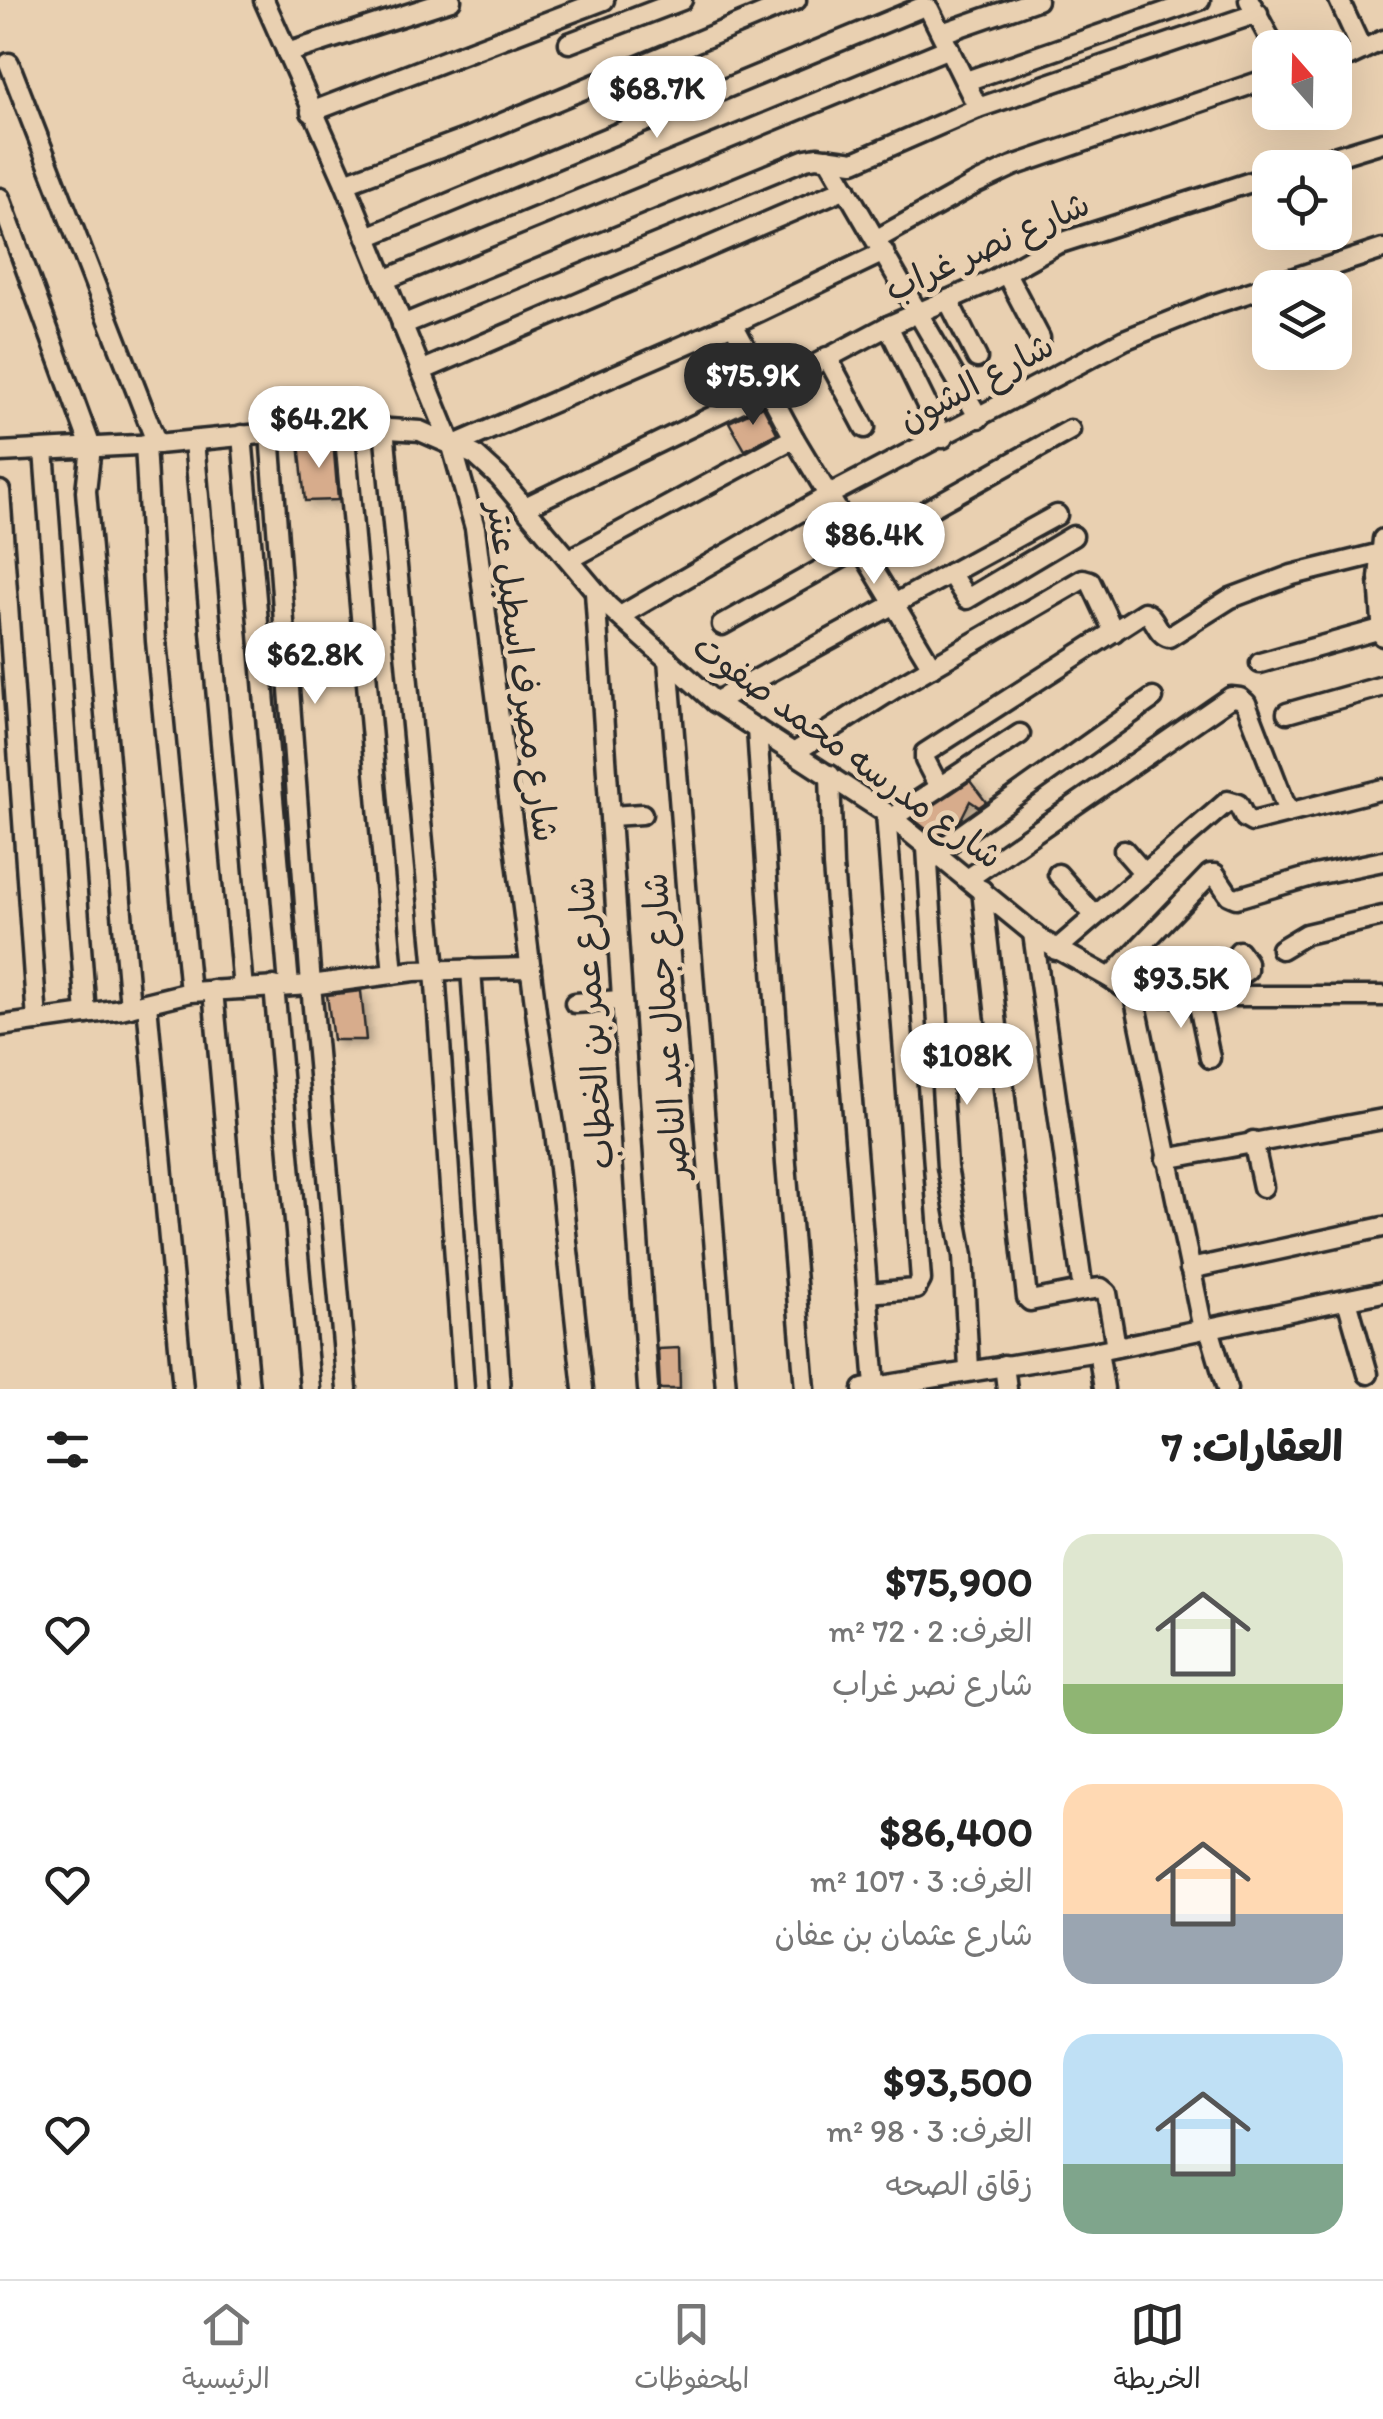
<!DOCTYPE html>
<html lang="ar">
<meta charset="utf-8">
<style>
:root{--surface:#fff;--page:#f2f2f2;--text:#222;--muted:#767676;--line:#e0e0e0;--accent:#2b2b2b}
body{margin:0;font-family:Itim,"Playpen Sans Arabic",sans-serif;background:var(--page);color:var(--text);direction:rtl;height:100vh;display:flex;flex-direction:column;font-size:38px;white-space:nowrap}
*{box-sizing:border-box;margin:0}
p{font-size:32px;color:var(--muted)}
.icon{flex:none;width:55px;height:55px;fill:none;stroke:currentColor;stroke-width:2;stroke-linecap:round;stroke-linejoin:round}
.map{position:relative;height:1389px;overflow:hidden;direction:ltr}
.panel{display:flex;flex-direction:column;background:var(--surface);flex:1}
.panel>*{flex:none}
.needle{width:65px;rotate:340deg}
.tools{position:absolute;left:1252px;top:30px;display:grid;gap:20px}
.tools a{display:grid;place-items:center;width:100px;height:100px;border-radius:20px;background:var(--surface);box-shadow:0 10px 40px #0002;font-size:50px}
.price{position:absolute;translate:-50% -85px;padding:0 22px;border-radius:35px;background:#fff;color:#222;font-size:32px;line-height:65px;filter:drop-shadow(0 2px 5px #0008)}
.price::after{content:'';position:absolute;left:50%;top:60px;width:30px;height:22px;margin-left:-15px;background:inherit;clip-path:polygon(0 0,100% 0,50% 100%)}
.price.current{background:var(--accent);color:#fff}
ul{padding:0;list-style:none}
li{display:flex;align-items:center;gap:30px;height:250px;padding:0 40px}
li span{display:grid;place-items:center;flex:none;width:280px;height:200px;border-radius:30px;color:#555}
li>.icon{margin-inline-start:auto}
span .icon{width:120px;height:120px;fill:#fffc;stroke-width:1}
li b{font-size:42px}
h2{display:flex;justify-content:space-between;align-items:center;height:120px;padding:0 40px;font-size:42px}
.dock{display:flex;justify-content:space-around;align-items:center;height:140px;border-top:2px solid var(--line);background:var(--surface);font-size:28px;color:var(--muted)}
.dock a{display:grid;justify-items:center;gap:5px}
.dock .current{color:var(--accent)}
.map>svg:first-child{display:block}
</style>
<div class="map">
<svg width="1383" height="1389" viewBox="0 0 1383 1389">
<defs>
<filter id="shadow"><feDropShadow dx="4.5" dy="4.5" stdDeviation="5" flood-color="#0004"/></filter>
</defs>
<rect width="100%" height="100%" fill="#e9d0b1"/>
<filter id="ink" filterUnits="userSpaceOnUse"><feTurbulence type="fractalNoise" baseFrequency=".01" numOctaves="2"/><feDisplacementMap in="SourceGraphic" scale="20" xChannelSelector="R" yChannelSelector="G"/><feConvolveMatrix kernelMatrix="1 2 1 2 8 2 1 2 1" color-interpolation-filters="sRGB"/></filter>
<g filter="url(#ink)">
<!-- building -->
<g fill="#d7ac8c" stroke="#2b2b2b" stroke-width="2.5" filter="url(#shadow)">
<path d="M763,406l14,27 -32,17 -16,-28z"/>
<path d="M333,440l5,60 -33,1 -6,-58z"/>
<path d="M970,781l16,21 -7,5 -9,-6 -9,18 -25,18 -23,-18z"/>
<path d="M361,991l5,49h-33l-6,-45z"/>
<path d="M679,1348l1,41h-20l-2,-40z"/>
</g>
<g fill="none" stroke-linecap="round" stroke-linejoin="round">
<defs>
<g id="minor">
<path d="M264,0l81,183 107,263 23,82 62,491 18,112 28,258"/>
<path d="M1249,0l26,48"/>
<path d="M1339,0l23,50"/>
<path d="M942,33l95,-33"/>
<path d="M569,43l113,-43"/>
<path d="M287,53l164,-53"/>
<path d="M9,63l148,381"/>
<path d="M1335,63l48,-23"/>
<path d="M966,81l234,-81"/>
<path d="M311,112l293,-112"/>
<path d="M828,158l151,260"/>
<path d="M1298,168l85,-26"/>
<path d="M345,183l122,-45 329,-138"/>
<path d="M0,198l91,249 -5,44 44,516"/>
<path d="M367,237l555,-230 7,2 49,99"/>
<path d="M877,239l100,-56 36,-17 257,-88"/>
<path d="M1006,273l34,65"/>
<path d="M384,280l565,-232"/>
<path d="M948,300l29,58"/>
<path d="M733,324l61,114 138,229"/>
<path d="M402,325l404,-166 11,-2 37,5 124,-54 280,-95"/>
<path d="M888,326l55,112"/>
<path d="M827,357l38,71"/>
<path d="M421,371l425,-183"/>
<path d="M344,426l49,548"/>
<path d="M384,428l51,542 29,419"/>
<path d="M270,433l41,552 36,404"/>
<path d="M242,435l47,551"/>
<path d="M194,441l49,548"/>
<path d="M145,444l11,197 34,351"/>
<path d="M452,446l281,-122 151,-72"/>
<path d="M44,450l42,564"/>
<path d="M0,452l157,-8 187,-18 76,5 55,24 24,22 109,129 107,96 171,111 157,128 67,37 24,17 10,1h239"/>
<path d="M0,491l37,530"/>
<path d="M525,507l242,-117 121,-64 101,-44 68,-38 213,-68"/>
<path d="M1383,539l-4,39 4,58"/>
<path d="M570,559l224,-121"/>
<path d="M950,573l17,26 106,-63"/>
<path d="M595,592l53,797"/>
<path d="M620,616l209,-121 295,-155 87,-35 172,-56"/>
<path d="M722,625l348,-195"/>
<path d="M668,659l58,730"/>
<path d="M1260,663l121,-34"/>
<path d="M715,702l342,-187"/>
<path d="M1287,713l96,-27"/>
<path d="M757,729l29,435 19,225"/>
<path d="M795,752l102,-65 186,-108 7,2 24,51"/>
<path d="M830,775l3,91 42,520"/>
<path d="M938,785l-13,-25v-7l219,-141c12,4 12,22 25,25l62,-39 61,-23 89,-22"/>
<path d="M611,816l31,-2"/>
<path d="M892,818l128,-84"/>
<path d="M927,848l20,319 16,89 6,113"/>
<path d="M1124,850l20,23"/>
<path d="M934,854l219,-156"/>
<path d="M1058,874l37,42"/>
<path d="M969,878l262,-181 9,1 6,5 42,109"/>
<path d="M982,890l45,408 3,3 56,-11"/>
<path d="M1033,933l49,351 4,6 15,-2 6,5 9,54"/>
<path d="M1281,949l25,-15 77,-18"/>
<path d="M1056,950l172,-149 10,3 7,14 7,4 131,-33"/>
<path d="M471,969l29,420"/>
<path d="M1110,978l100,-104h5l14,21 7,3 79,-23 68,-14"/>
<path d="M274,986l36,403"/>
<path d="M213,990l36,399"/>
<path d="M1134,995l69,334"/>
<path d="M1197,995l13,63"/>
<path d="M1211,996l36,-26v-8l-8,-11"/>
<path d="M575,1003l46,-3"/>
<path d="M147,1004l36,385"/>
<path d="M0,1026l121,-17 69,-17 121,-7 103,-14 117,-3"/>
<path d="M1253,1141l10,46"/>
<path d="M1166,1159l217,-40"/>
<path d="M1190,1269l193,-42"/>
<path d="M867,1293l49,-4 5,-9 -35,-467"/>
<path d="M1347,1300l21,74"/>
<path d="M1209,1328l18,61"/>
<path d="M1098,1351l6,38"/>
<path d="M1004,1365l3,24"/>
<path d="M863,1389l235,-38 285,-59"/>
</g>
</defs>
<!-- minor casing -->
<use href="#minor" stroke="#2b2b2b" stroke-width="25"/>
<!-- minor -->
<use href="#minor" stroke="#e9d0b1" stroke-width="18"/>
</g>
</g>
<g text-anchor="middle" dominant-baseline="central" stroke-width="10" stroke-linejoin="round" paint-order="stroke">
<!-- street labels -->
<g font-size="35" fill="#2b2b2b" stroke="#e9d0b1">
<text transform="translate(987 246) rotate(-24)">شارع نصر غراب</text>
<text transform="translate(976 382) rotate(-28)">شارع الشون</text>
<text transform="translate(523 672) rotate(82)">شارع مصرف اسطبل عنتر</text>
<text transform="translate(848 751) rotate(36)">شارع مدرسه محمد صفوت</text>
<text transform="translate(591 1023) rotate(-94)">شارع عمر بن الخطاب</text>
<text transform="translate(665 1026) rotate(-94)">شارع جمال عبد الناصر</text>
</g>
</g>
</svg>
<div class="tools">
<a><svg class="needle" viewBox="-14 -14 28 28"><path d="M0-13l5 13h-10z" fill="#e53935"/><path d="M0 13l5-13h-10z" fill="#767676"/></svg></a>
<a><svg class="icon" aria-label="locate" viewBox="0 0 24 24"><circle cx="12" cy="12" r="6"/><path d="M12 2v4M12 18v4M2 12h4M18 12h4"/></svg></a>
<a><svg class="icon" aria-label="layers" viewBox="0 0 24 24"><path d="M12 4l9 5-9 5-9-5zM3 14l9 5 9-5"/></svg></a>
</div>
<b class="price" style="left:657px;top:141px">$68.7K</b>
<b class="price current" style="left:753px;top:428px">$75.9K</b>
<b class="price" style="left:319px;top:471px">$64.2K</b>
<b class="price" style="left:874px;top:587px">$86.4K</b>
<b class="price" style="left:315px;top:707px">$62.8K</b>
<b class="price" style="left:1181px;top:1031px">$93.5K</b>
<b class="price" style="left:967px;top:1108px">$108K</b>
</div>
<section class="panel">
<h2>العقارات: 7<svg class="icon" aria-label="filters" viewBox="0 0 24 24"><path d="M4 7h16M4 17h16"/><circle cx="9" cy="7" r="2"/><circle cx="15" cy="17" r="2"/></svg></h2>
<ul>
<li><span style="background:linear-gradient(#dfe7d0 75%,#8fb573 0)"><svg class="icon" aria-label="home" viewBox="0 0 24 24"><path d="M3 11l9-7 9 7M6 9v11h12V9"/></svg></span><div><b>$75,900</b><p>الغرف: 2 · 72 m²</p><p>شارع نصر غراب</p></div><svg class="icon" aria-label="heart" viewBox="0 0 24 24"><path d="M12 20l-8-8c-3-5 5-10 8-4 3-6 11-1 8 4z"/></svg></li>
<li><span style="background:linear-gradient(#ffd9b3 65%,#9aa5b1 0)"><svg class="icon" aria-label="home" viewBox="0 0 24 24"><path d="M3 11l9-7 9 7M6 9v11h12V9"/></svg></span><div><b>$86,400</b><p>الغرف: 3 · 107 m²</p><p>شارع عثمان بن عفان</p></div><svg class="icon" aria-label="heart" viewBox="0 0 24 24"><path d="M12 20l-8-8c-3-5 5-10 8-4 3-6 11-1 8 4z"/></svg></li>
<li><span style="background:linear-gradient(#bfe0f5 65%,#7fa58c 0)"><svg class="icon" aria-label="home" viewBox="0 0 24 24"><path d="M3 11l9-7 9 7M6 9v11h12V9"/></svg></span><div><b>$93,500</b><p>الغرف: 3 · 98 m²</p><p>زقاق الصحه</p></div><svg class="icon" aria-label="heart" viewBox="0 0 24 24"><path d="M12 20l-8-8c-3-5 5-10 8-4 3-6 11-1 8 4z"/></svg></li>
</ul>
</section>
<nav class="dock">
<a class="current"><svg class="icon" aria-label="map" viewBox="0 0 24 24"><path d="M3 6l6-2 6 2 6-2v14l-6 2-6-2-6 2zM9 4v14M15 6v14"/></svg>الخريطة</a>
<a><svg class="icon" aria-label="saved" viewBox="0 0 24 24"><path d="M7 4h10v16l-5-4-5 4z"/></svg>المحفوظات</a>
<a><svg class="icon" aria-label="home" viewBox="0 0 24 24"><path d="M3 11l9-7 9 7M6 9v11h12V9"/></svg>الرئيسية</a>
</nav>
